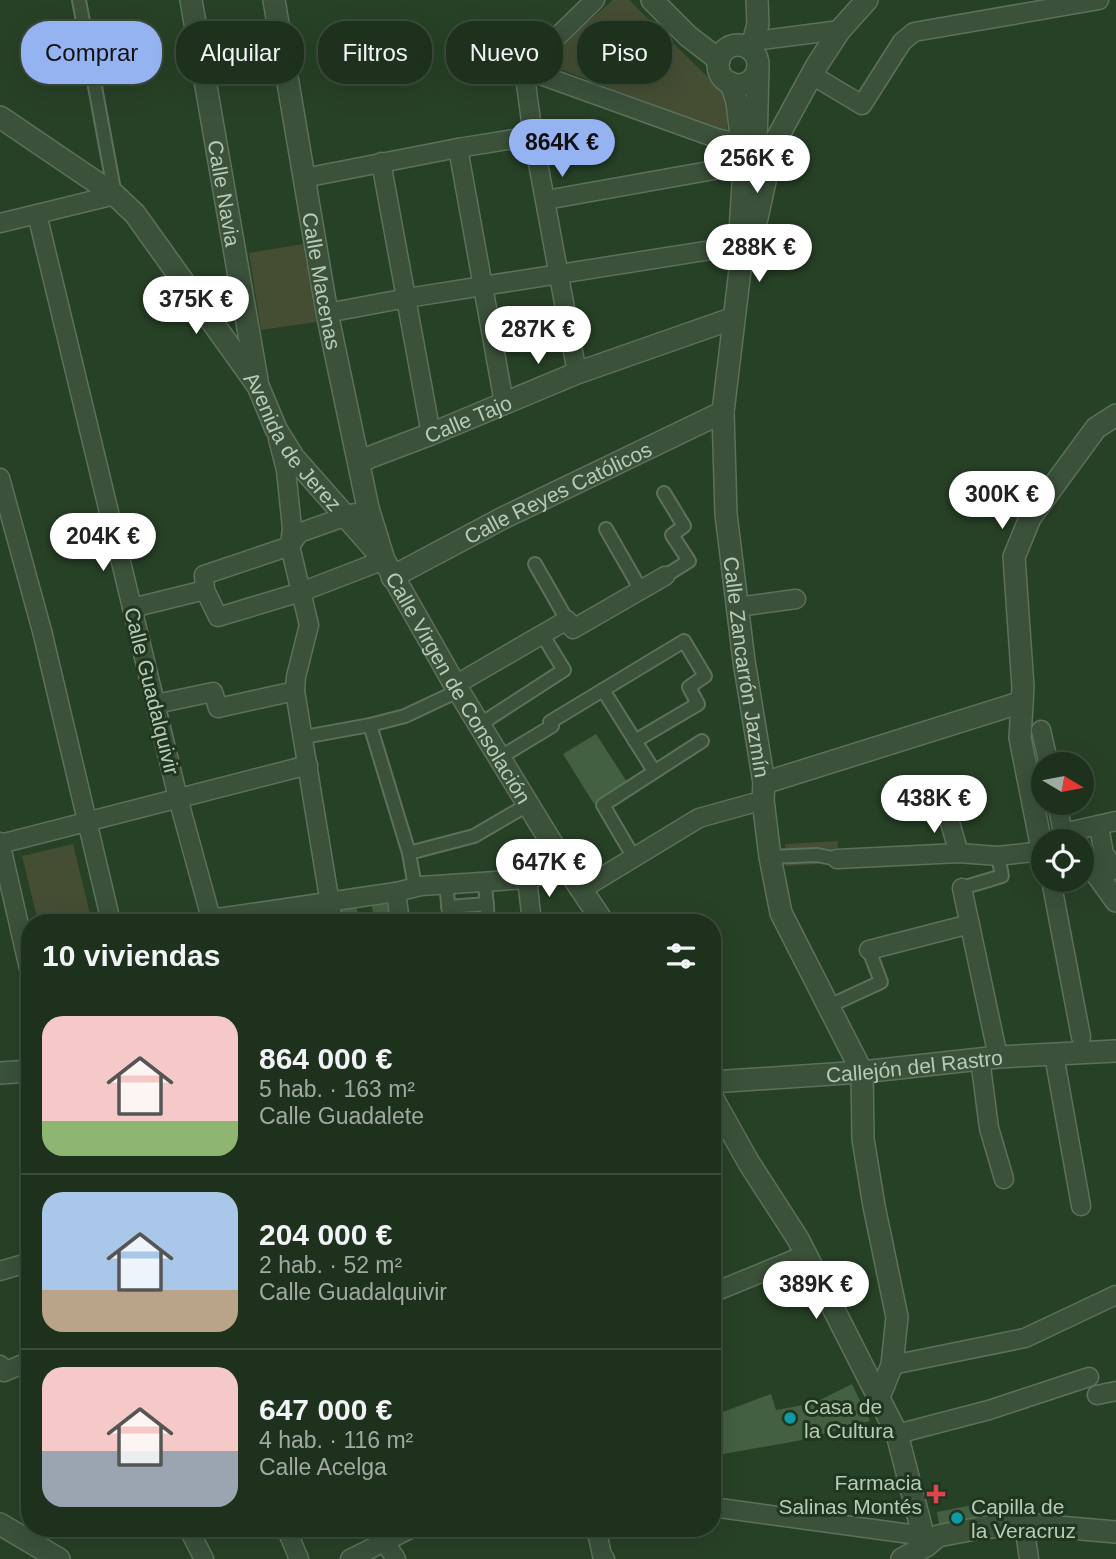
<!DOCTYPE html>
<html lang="es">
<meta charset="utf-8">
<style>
:root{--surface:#1d311c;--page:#253925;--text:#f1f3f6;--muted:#a0a9a3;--line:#3b4c3b;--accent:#95b2f1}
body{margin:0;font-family:Arial,sans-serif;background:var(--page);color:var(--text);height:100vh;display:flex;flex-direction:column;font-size:26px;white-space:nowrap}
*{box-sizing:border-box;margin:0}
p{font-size:23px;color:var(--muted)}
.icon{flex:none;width:38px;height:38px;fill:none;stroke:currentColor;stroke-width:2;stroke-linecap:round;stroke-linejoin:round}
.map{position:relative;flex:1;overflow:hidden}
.sheet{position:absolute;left:21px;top:914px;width:700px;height:623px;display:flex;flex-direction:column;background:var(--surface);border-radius:28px;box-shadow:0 7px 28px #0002,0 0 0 2px var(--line)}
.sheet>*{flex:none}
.banner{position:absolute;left:21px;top:21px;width:700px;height:63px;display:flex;gap:14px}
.needle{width:46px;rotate:100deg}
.tools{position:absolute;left:1031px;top:752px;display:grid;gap:14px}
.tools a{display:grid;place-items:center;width:63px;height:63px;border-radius:50%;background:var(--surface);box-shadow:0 7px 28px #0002,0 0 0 2px var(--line);font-size:35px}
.price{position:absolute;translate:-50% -60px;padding:0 16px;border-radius:24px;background:#fff;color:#222;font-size:23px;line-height:46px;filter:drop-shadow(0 2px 4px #0008)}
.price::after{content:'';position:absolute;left:50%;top:42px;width:21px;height:16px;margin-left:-10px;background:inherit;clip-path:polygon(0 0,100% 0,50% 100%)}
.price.active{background:var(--accent);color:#111}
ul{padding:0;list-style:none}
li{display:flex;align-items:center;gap:21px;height:175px;padding:0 21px}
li+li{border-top:2px solid var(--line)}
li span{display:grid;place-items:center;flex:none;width:196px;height:140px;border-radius:21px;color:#555}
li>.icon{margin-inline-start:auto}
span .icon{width:84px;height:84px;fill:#fffc;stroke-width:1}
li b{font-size:30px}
h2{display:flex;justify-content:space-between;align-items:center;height:84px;padding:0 21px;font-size:30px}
.pill{padding:0 24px;border-radius:28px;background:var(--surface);box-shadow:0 7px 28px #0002,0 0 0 2px var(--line);font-size:24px;line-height:63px}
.pill.active{background:var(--accent);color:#111}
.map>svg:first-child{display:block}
</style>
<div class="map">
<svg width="1116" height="1559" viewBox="0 0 1116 1559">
<rect width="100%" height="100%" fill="#274126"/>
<!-- green -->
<g fill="#454e33">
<path d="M613,0h16l96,94 3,40 -186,-72z"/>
<path d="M303,244l13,78 -55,8 -12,-77z"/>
<path d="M838,841l-1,26 -6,1 -1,-5 -44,3 -1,-22z"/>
<path d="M73,844l19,78h-54l-16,-66z"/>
</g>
<!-- building -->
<g fill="#436042">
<path d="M596,734l31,48 -33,22 -31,-50z"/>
<path d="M388,900l3,22h-16l-4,-20z"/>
<path d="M356,904l3,18h-16l-3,-15z"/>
<path d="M852,1384l18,37 -73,20 -85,15v-40l59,-22 5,16 38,-7z"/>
<path d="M973,1505l4,19 -37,6 -3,-18z"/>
</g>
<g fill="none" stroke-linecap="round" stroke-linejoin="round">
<defs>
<g id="pedestrian">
<path d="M79,0l36,195"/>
<path d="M664,493l20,33 -12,9 17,26 -24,15"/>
<path d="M606,529l35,61"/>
<path d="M535,564l32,56"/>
<path d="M603,690l51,81"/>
<path d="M370,725l39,128 6,34"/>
<path d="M479,725l85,-55 -22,-36"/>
<path d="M304,737l66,-12 35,-9 53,-25"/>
<path d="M499,758l53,-32 -2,-4 134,-81 21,35 -16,11 9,17 -63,37"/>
<path d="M409,853l65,-17 55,-32"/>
<path d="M633,856l-30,-51 99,-64"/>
<path d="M770,857l47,-2 20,4"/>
<path d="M485,882l3,40"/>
<path d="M446,884l4,38"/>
<path d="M962,888l40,-12 -4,-20"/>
<path d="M448,907l39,-3"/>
<path d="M829,1006l52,-24 -12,-32"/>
</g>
<g id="minor">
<path d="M754,41l86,-11"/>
<path d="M524,69l192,69 26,6"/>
<path d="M812,75l50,30 40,-63 12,-10 185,-32"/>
<path d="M458,148l46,255"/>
<path d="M381,162l50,272"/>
<path d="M304,178l154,-30 75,-12"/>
<path d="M546,200l196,-35"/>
<path d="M37,214l141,584 34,124"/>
<path d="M0,223l115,-28"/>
<path d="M327,313l80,-15 336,-53"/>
<path d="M577,373l-44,-237 -9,-67 71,-69"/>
<path d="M278,439l8,31 6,58 -2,18 19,79 -13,52 -1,14 38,231"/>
<path d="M0,478l42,153 69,291"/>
<path d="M205,590l13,27 83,-25 83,-32"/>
<path d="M738,607l58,-8"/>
<path d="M132,608l73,-18 -1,-15 86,-29 9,-13 56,-20"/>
<path d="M455,685l112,-65 6,9 92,-53"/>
<path d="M156,704l57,-12 5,16 77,-17"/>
<path d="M1041,730l8,35"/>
<path d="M1057,803l6,30 53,-12"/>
<path d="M945,806l14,47"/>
<path d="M1099,826l5,28 12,16"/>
<path d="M0,842l30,131"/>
<path d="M0,844l308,-79"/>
<path d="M837,859l122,-6 39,3 44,-5"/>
<path d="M527,879l5,43"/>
<path d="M1051,880l30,157"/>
<path d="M962,888l36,169"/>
<path d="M582,889l117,-71 54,-15"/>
<path d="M396,892l4,30"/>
<path d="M211,919l185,-27 25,-6 106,-7 40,-11"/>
<path d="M869,950l101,-26"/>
<path d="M1054,1055l27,151"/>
<path d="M980,1059l9,69 15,51"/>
<path d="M0,1271l30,-9"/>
<path d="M712,1293l93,-38"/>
<path d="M0,1365l4,7 26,-11"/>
<path d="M892,1365l133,-27 91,-43"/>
<path d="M1097,1395l19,-4"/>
<path d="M897,1434l92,-24 100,-33"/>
<path d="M712,1507l213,29"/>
<path d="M1024,1524l5,35"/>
<path d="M188,1528l16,31"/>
<path d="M286,1528l13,31"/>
<path d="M596,1528l6,27 3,4"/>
<path d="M25,1537l19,-9"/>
<path d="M384,1541l12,18"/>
<path d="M350,1559l62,-31"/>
</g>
<g id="tertiary">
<path id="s1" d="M191,0l66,380"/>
<path id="s2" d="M274,0l53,313 41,195 16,52 71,125 112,183 36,54"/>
<path d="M652,0l36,36 31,24"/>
<circle cx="738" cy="65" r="20"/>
<path d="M751,50l7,-26 -1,-24"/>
<path d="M731,83l6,19 6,51"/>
<path id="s3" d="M0,117l115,78 20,19 123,172 18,43 18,29 84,95"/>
<path d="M756,145l2,-76"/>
<circle cx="756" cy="160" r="15"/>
<path d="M769,153l48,-88 23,-35 27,-30"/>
<path id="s4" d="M744,168l-4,64 3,13 -20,167 3,102 18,147 20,122 -1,17 7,57 11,56 81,159 1,67 11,67 23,111 -5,48 -13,32"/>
<path d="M743,241l14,-23 11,-50"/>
<path id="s5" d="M360,461l71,-27 146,-61 157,-55"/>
<path id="s6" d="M392,577l111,-59 220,-106"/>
<path d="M764,783l258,-81"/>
<path d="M1043,854l-23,-116 3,-51 -9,-130 16,-39 66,-90 20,-13"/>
<path d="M1082,863l6,-1 28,39"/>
<path d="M0,1073l30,-2"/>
<path id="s7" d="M712,1082l150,-10 136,-15 118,-6"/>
<path d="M712,1097l37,66 49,76 99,195 29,112"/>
<path d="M0,1524l59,35"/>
<path d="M902,1559l24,-13 12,-10 42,-8 44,-4 92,8"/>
</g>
</defs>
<!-- pedestrian casing -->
<use href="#pedestrian" stroke="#5c715b" stroke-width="16"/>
<!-- minor casing -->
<use href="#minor" stroke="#5c715b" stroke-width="21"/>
<!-- tertiary casing -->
<use href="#tertiary" stroke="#5c715b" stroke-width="24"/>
<!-- pedestrian -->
<use href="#pedestrian" stroke="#3b513a" stroke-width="12"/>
<!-- minor -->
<use href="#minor" stroke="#3b513a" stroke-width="18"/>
<!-- tertiary -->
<use href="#tertiary" stroke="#3b513a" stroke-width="21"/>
</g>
<!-- markers -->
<g fill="#0f9aa8" stroke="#20361f" stroke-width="2.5">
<circle cx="790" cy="1418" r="7"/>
<circle cx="957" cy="1518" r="7"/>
</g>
<path fill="#e0444e" stroke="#20361f" stroke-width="2.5" d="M932.5 1483.5h7v7h7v7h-7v7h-7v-7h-7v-7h7z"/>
<g text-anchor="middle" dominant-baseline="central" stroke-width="6" stroke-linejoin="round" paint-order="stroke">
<!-- street labels -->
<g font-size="21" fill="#b7cbb7" stroke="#20361f">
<text stroke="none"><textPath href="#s1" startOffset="196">Calle Navia</textPath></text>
<text stroke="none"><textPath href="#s2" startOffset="285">Calle Macenas</textPath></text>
<text stroke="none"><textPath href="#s5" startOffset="116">Calle Tajo</textPath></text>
<text stroke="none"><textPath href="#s3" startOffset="444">Avenida de Jerez</textPath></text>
<text stroke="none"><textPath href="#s6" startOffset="186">Calle Reyes Católicos</textPath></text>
<text stroke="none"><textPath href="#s4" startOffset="502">Calle Zancarrón Jazmín</textPath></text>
<text stroke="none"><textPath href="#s2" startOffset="719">Calle Virgen de Consolación</textPath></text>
<text transform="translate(152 691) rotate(76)">Calle Guadalquivir</text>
<text stroke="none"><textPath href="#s7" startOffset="203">Callejón del Rastro</textPath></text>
</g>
<!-- poi labels -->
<g font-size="21" fill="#b7cbb7" stroke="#20361f" text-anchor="start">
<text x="804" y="1406">Casa de<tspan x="804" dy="24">la Cultura</tspan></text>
<text x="922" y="1482" text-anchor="end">Farmacia<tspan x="922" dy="24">Salinas Montés</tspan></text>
<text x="971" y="1506">Capilla de<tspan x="971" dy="24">la Veracruz</tspan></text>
</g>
</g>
</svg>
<div class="tools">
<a><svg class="needle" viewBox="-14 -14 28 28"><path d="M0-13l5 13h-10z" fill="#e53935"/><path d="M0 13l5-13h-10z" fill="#a0a9a3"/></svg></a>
<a><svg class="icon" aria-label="locate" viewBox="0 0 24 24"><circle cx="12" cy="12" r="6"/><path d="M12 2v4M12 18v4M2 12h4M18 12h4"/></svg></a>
</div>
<b class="price active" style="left:562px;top:179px">864K €</b>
<b class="price" style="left:757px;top:195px">256K €</b>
<b class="price" style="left:759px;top:284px">288K €</b>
<b class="price" style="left:196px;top:336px">375K €</b>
<b class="price" style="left:538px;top:366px">287K €</b>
<b class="price" style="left:1002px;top:531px">300K €</b>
<b class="price" style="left:103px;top:573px">204K €</b>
<b class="price" style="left:934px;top:835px">438K €</b>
<b class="price" style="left:549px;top:899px">647K €</b>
<b class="price" style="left:816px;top:1321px">389K €</b>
<div class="banner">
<a class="pill active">Comprar</a>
<a class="pill">Alquilar</a>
<a class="pill">Filtros</a>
<a class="pill">Nuevo</a>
<a class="pill">Piso</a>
</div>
<section class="sheet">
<h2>10 viviendas<svg class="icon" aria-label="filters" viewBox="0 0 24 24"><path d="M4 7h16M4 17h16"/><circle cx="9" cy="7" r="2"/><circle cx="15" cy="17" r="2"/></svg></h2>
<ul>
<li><span style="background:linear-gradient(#f6c9c9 75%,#8fb573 0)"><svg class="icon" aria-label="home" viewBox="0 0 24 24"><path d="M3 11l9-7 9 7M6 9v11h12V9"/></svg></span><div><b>864 000 €</b><p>5 hab. · 163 m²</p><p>Calle Guadalete</p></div></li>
<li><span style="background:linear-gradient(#a9c7e8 70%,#b9a48a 0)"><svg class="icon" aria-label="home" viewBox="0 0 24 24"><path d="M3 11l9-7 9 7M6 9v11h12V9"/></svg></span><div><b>204 000 €</b><p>2 hab. · 52 m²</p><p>Calle Guadalquivir</p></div></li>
<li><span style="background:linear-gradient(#f6c9c9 60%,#9aa5b1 0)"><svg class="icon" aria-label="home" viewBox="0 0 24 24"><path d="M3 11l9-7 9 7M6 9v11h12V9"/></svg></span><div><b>647 000 €</b><p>4 hab. · 116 m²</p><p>Calle Acelga</p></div></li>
</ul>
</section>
</div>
